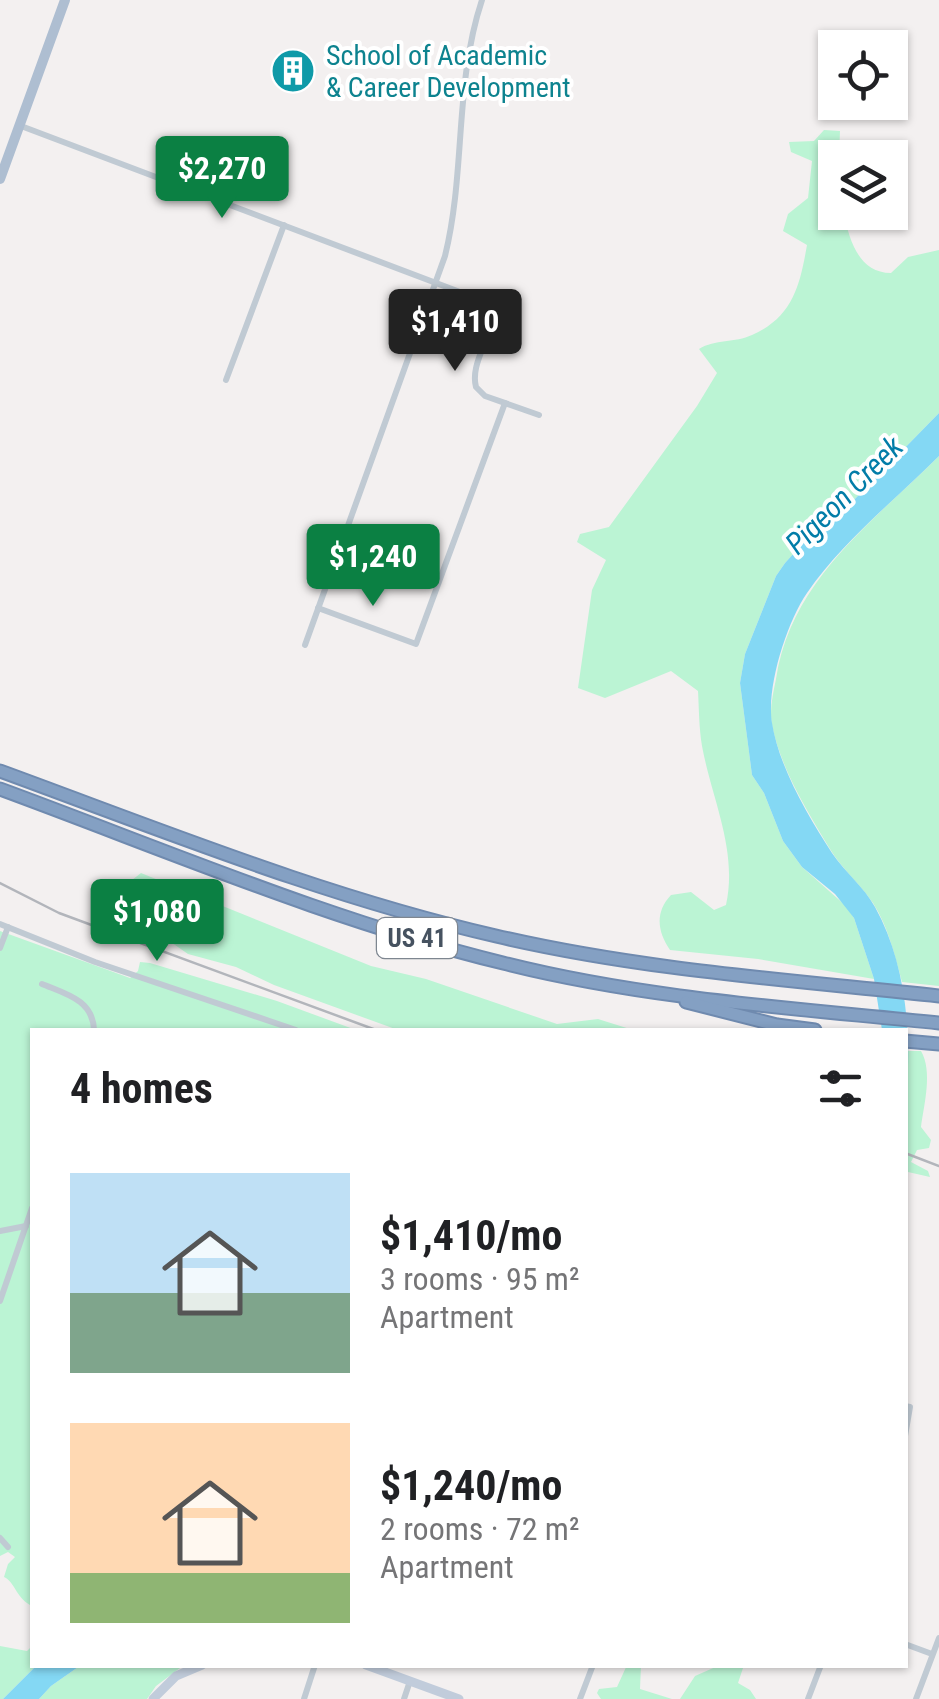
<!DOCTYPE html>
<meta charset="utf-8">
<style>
:root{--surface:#fff;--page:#f2f2f2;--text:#202124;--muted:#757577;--accent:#0b8043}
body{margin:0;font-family:"Roboto Condensed",sans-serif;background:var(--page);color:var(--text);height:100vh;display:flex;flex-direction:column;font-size:38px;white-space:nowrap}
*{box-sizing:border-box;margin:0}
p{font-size:32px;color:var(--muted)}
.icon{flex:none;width:55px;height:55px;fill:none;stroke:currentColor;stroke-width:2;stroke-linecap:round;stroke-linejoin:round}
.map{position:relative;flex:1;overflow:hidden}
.side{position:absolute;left:30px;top:1028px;width:878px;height:640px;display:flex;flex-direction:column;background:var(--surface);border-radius:0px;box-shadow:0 2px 8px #0004}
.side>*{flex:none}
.buttons{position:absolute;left:818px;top:30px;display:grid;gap:20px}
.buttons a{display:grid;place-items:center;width:90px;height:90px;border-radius:0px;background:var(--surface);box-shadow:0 2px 8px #0004;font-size:50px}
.price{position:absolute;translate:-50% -85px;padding:0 22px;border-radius:10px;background:var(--accent);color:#fff;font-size:32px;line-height:65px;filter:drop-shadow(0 2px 5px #0008)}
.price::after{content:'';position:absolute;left:50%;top:60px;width:30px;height:22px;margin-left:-15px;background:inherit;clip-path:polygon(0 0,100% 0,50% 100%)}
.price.current{background:#222;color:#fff}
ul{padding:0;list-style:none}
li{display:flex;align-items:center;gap:30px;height:250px;padding:0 40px}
li span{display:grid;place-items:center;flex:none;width:280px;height:200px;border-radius:0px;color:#555}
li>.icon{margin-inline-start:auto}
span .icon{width:120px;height:120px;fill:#fffc;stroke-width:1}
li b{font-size:42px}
h2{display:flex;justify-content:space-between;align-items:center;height:120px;padding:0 40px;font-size:42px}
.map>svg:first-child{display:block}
</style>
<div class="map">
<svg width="939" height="1699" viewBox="0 0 939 1699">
<rect width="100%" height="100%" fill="#f3f0f0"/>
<!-- green -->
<g fill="#bbf4d4">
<path d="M824,130l16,1 -1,26 -4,1v54l9,1c5,27 15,60 47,60l17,-16 31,-7v163l-90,92 -33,24 -31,34 -9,13 -31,78 -5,29 12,92 12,18 19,48 19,26 44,39 8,12 20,61 -116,-20 -88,-9c-13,-19 -15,-38 1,-55l20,-3 23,18 12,-5c12,-55 -14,-105 -24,-159 -3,-18 -3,-37 -4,-55l-27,-20 -66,27 -27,-10 14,-98 14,-30 -29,-18 3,-8 29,-7 88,-121 20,-33 -18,-24c16,-10 36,-6 53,-14 41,-18 48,-50 55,-90l-24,-14 5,-17 20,-16 4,-37 -21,-9 -2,-10 25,-1z"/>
<path d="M939,456v530l-37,-4c-7,-26 -14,-56 -29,-79 -13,-19 -31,-34 -43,-54 -23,-38 -49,-80 -58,-124 -3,-15 1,-31 4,-46 15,-99 96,-156 163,-223z"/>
<path d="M141,873l230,93 55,13 131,45 41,-5 35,11h-235l-124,-45 -38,-18 -48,-13 -49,-34 -7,-40z"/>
<path d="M0,931l130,47 8,-7 2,-9 10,1 127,38 79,29h-324v597l-2,-22c-15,-9 -15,-23 -26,-28l4,-13 7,-7 -7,-5 -8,4z"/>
<path d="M907,1051h14c12,21 3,53 0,76l10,13 -2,8 -12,2 -6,12 17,9 2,6 -22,-5 -3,5z"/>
<path d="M0,1646l27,5 5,-5v19h5l-34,34h-3z"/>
<path d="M81,1665h103l-28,21 -9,13h-108l12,-13z"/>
<path d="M627,1665h14l-1,24 32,10h-71l-4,-6 2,-4 18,-2z"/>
<path d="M720,1665h24l-6,18 12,7 6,9h-76l15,-23z"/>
</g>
<!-- water -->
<g fill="#84d8f4">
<path d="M939,413v43c-44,44 -97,86 -132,137 -20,29 -41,94 -35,130 7,44 36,93 60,130 13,19 32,34 43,54 32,57 38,135 30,199v-76h-23l-8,-51 -20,-61 -19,-24 -33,-27 -19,-26 -19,-48 -12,-18 -12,-92 5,-29 31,-78 9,-13 31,-34 33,-24z"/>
<path d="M37,1665h44l-30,21 -12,13h-36z"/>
</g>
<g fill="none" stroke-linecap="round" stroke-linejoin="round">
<defs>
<g id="highway">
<path d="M0,771c164,60 326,126 496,165 145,34 295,44 443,60"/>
<path d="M0,789c166,61 331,132 503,174 142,36 290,45 436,60"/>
<path d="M686,1002l91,23 38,5"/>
<path d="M905,1041l34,3"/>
</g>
</defs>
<!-- highway casing -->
<use href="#highway" stroke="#6f8aaf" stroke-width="15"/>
<!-- street -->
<g stroke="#c0cad3" stroke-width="6">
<path d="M21,126l460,174c25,26 -13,57 -5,87l9,9 54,19"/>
<path d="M226,380l58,-155"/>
<path d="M318,608l98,36 89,-241"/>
<path d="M305,645l140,-389c21,-85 9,-172 37,-256"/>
<path d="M0,924l95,38 201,68"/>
<path d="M0,948l8,-21"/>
<path d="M42,984c24,10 51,16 52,46"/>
<path d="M0,1231l26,-5"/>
<path d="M0,1301l32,-93"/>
<path d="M905,1406l5,1 -5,29"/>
<path d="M0,1538l8,9"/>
<path d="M905,1644l27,10"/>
<path d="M304,1699l11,-34"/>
<path d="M404,1699l6,-18"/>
<path d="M580,1699l13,-34"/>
<path d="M808,1699l13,-34"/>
<path d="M916,1699l23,-61"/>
</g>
<!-- secondary -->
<g stroke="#c1ccdb" stroke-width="9">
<path d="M366,1665l93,34"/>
<path d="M153,1699l23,-23 26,-11"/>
</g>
<!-- primary -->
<path stroke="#aebed1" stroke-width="10" d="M0,179l65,-179"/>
<!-- highway -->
<use href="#highway" stroke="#84a0c3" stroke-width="11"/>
<!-- rail -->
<g stroke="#b2b5bb" stroke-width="2.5">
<path d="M0,883l59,30 317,117"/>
<path d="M905,1153l34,13"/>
</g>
</g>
<!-- icons -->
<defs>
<symbol id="building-disc" viewBox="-11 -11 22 22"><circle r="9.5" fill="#0f9aa8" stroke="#fff"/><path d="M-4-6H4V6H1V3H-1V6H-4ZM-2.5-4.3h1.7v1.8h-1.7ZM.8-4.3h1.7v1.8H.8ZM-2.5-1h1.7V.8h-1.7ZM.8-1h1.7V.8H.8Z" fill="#fff"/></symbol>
</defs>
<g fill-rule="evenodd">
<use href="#building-disc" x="268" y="46" width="50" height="50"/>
</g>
<g text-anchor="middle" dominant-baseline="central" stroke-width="8" stroke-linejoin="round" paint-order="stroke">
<!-- shield labels -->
<rect fill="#fff" stroke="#7e8690" stroke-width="2.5" x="377" y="918" width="80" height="40" rx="8"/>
<g font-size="25" font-weight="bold" fill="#465260">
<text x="417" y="938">US 41</text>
</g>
<!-- culture labels -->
<g font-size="28" fill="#0d838f" stroke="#fff" text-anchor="start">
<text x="326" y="55">School of Academic<tspan x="326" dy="32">&amp; Career Development</tspan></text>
</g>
<!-- water labels -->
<g font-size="30" font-style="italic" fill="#027da8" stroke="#fff">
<text transform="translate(844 495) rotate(-45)">Pigeon Creek</text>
</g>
</g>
</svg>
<div class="buttons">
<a><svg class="icon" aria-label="locate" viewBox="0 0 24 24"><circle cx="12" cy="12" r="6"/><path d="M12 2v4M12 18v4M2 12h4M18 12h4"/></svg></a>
<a><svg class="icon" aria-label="layers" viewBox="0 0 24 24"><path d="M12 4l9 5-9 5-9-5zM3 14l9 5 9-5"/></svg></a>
</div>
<b class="price" style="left:222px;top:221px">$2,270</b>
<b class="price current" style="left:455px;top:374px">$1,410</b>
<b class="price" style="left:373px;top:609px">$1,240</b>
<b class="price" style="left:157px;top:964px">$1,080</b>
<section class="side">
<h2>4 homes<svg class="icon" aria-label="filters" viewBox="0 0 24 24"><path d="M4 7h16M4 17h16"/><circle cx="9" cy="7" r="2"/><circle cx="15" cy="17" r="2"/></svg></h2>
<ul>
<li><span style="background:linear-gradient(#bfe0f5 60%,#7fa58c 0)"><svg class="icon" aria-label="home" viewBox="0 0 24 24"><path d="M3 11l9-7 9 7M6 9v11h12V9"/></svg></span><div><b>$1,410/mo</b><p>3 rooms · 95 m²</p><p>Apartment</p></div></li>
<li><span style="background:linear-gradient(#ffd9b3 75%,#8fb573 0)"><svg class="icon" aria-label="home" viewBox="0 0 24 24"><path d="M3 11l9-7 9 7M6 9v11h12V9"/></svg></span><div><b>$1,240/mo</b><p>2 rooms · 72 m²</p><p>Apartment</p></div></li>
</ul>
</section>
</div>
